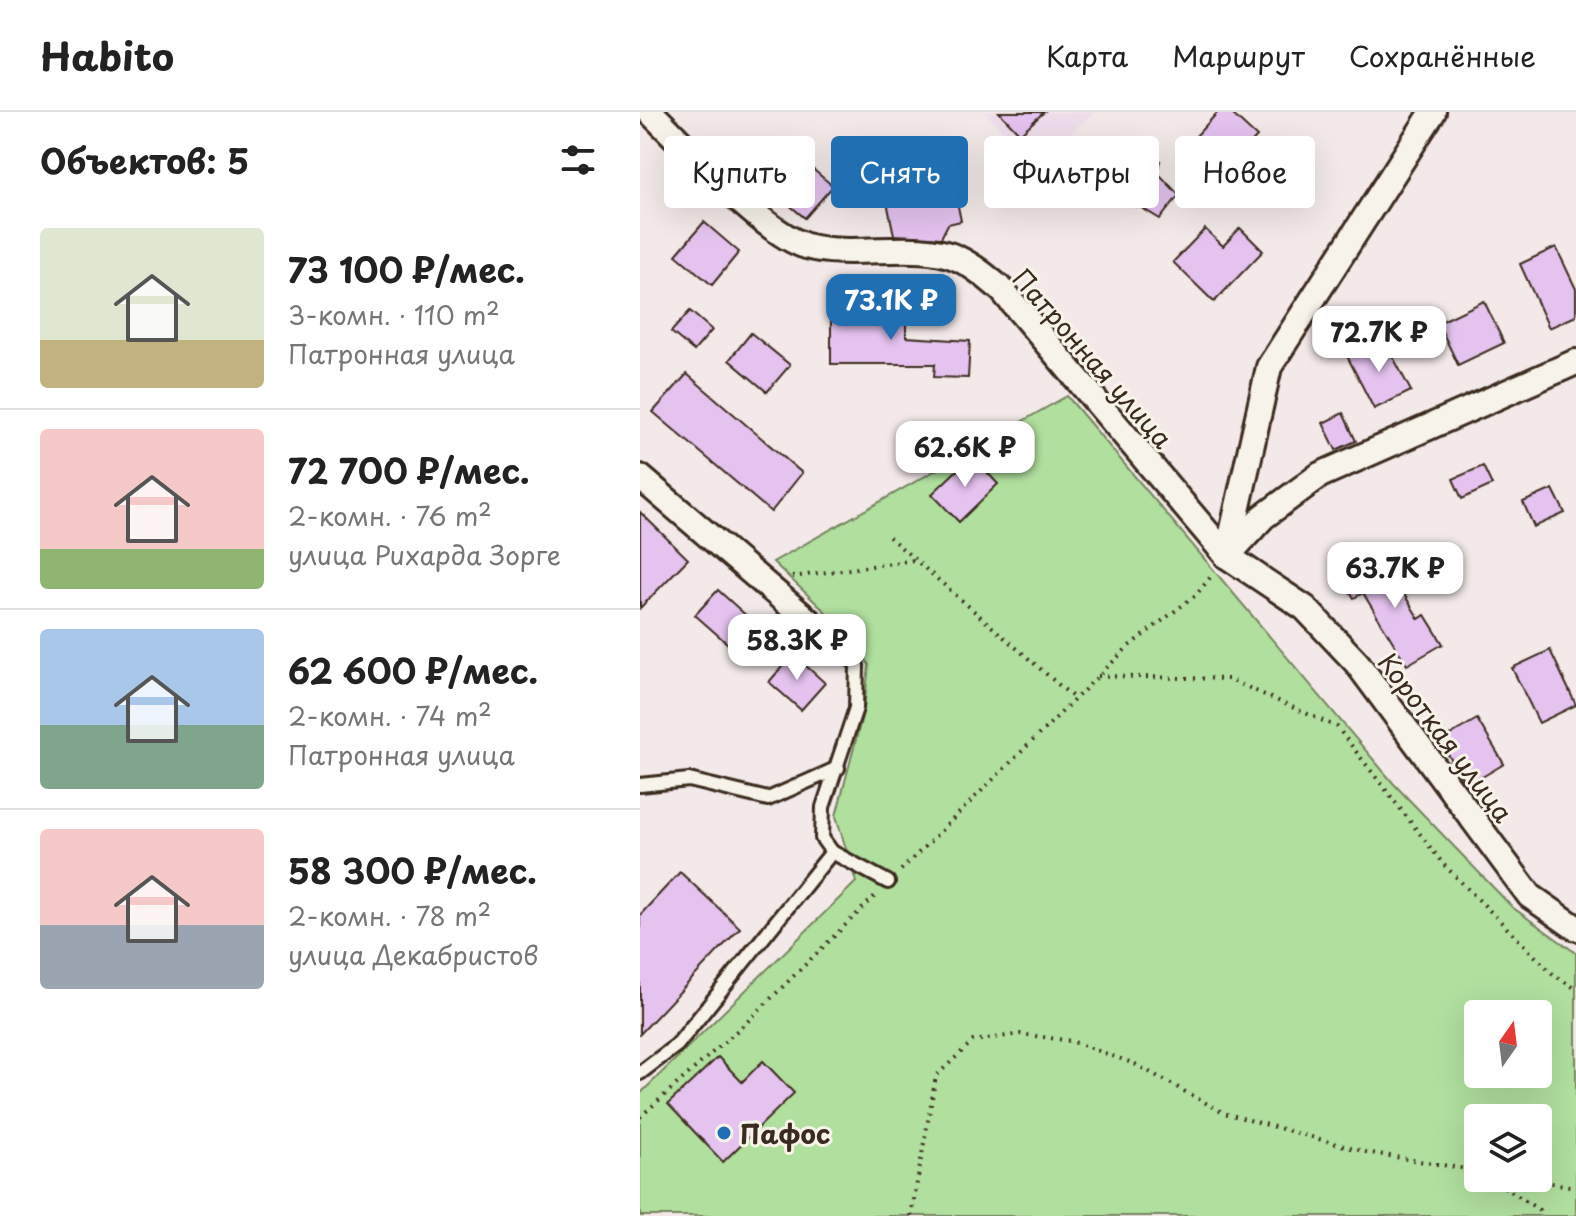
<!DOCTYPE html>
<html lang="ru">
<meta charset="utf-8">
<style>
:root{--surface:#fff;--page:#f6f6f6;--text:#222;--muted:#767676;--line:#e0e0e0;--accent:#1f6fb2}
body{margin:0;font-family:"Playpen Sans",sans-serif;background:var(--page);color:var(--text);height:100vh;display:flex;flex-direction:column;font-size:30px;white-space:nowrap}
*{box-sizing:border-box;margin:0}
p{font-size:26px;color:var(--muted)}
.icon{flex:none;width:44px;height:44px;fill:none;stroke:currentColor;stroke-width:2;stroke-linecap:round;stroke-linejoin:round}
.map{position:relative;flex:1;overflow:hidden}
.details{display:flex;flex-direction:column;background:var(--surface);width:640px}
.details>*{flex:none}
.top-card{position:absolute;left:24px;top:24px;width:760px;height:72px;display:flex;gap:16px}
.needle{width:52px;rotate:14deg}
.buttons{position:absolute;left:824px;top:888px;display:grid;gap:16px}
.buttons a{display:grid;place-items:center;width:88px;height:88px;border-radius:8px;background:var(--surface);box-shadow:0 8px 32px #0002;font-size:40px}
.price{position:absolute;translate:-50% -68px;padding:0 18px;border-radius:16px;background:#fff;color:#222;font-size:26px;line-height:52px;filter:drop-shadow(0 2px 4px #0008)}
.price::after{content:'';position:absolute;left:50%;top:48px;width:24px;height:18px;margin-left:-12px;background:inherit;clip-path:polygon(0 0,100% 0,50% 100%)}
.price.active{background:var(--accent);color:#fff}
ul{padding:0;list-style:none}
li{display:flex;align-items:center;gap:24px;height:200px;padding:0 40px}
li+li{border-top:2px solid var(--line)}
li span{display:grid;place-items:center;flex:none;width:224px;height:160px;border-radius:8px;color:#555}
li>.icon{margin-inline-start:auto}
span .icon{width:96px;height:96px;fill:#fffc;stroke-width:1}
li b{font-size:34px}
h2{display:flex;justify-content:space-between;align-items:center;height:96px;padding:0 40px;font-size:34px}
.pill{padding:0 28px;border-radius:8px;background:var(--surface);box-shadow:0 8px 32px #0002;font-size:28px;line-height:72px}
.pill.active{background:var(--accent);color:#fff}
header{display:flex;align-items:center;gap:48px;box-sizing:border-box;height:112px;padding:0 40px;background:var(--surface);border-bottom:2px solid var(--line)}
header strong{font-size:38px}
nav{display:flex;gap:44px;margin-inline-start:auto;font-size:28px}
main{display:flex;flex:1;min-height:0}
.map>svg:first-child{display:block}
</style>
<header>
<strong>Habito</strong>
<nav><a>Карта</a><a>Маршрут</a><a>Сохранённые</a></nav>
</header>
<main>
<section class="details">
<h2>Объектов: 5<svg class="icon" aria-label="filters" viewBox="0 0 24 24"><path d="M4 7h16M4 17h16"/><circle cx="9" cy="7" r="2"/><circle cx="15" cy="17" r="2"/></svg></h2>
<ul>
<li><span style="background:linear-gradient(#dfe7d0 70%,#c2b280 0)"><svg class="icon" aria-label="home" viewBox="0 0 24 24"><path d="M3 11l9-7 9 7M6 9v11h12V9"/></svg></span><div><b>73 100 ₽/мес.</b><p>3-комн. · 110 m²</p><p>Патронная улица</p></div></li>
<li><span style="background:linear-gradient(#f6c9c9 75%,#8fb573 0)"><svg class="icon" aria-label="home" viewBox="0 0 24 24"><path d="M3 11l9-7 9 7M6 9v11h12V9"/></svg></span><div><b>72 700 ₽/мес.</b><p>2-комн. · 76 m²</p><p>улица Рихарда Зорге</p></div></li>
<li><span style="background:linear-gradient(#a9c7e8 60%,#7fa58c 0)"><svg class="icon" aria-label="home" viewBox="0 0 24 24"><path d="M3 11l9-7 9 7M6 9v11h12V9"/></svg></span><div><b>62 600 ₽/мес.</b><p>2-комн. · 74 m²</p><p>Патронная улица</p></div></li>
<li><span style="background:linear-gradient(#f6c9c9 60%,#9aa5b1 0)"><svg class="icon" aria-label="home" viewBox="0 0 24 24"><path d="M3 11l9-7 9 7M6 9v11h12V9"/></svg></span><div><b>58 300 ₽/мес.</b><p>2-комн. · 78 m²</p><p>улица Декабристов</p></div></li>
</ul>
</section>
<div class="map">
<svg width="936" height="1104" viewBox="0 0 936 1104">
<rect width="100%" height="100%" fill="#f3e9e9"/>
<filter id="ink" filterUnits="userSpaceOnUse"><feTurbulence type="fractalNoise" baseFrequency=".0125" numOctaves="2"/><feDisplacementMap in="SourceGraphic" scale="16" xChannelSelector="R" yChannelSelector="G"/><feConvolveMatrix kernelMatrix="1 2 1 2 8 2 1 2 1" color-interpolation-filters="sRGB"/></filter>
<g filter="url(#ink)">
<!-- built -->
<path fill="#eedeeb" d="M345,0h110l-61,53z"/>
<!-- green -->
<path fill="#b0df9e" stroke="#76845e" stroke-width="2" fill-rule="evenodd" d="M427,284l327,388 118,123 64,46v263h-936v-122l216,-212 -20,-66 28,-107 5,-44 -15,-26 -81,-77zM838,902h60v60h-60zM838,1006h60v60h-60z"/>
<!-- building -->
<g fill="#e4c3ef" stroke="#3b2a1e" stroke-width="2">
<path d="M359,0h45l-24,22z"/>
<path d="M578,0h12l27,25 -39,42 -33,-31z"/>
<path d="M157,44l36,30 -28,32 -35,-29z"/>
<path d="M492,48l28,1 -3,11 22,23 -19,24 -20,-12 -19,-3 -4,-29 14,-1z"/>
<path d="M314,75l7,34 -13,3 -7,14 -47,-3 -7,-33z"/>
<path d="M64,110l35,30 -27,33 -36,-30z"/>
<path d="M600,116l23,23 -49,51 -41,-40 32,-33 18,17z"/>
<path d="M916,135l20,42v27l-27,12 -29,-64z"/>
<path d="M844,189l20,42 -46,22 -20,-42z"/>
<path d="M191,194h75v31l64,4 -2,37 -34,-1 1,-13h-104z"/>
<path d="M50,199l22,19 -18,21 -23,-19z"/>
<path d="M111,221l39,32 -23,27 -38,-32z"/>
<path d="M743,226l28,53 -37,18 -27,-53z"/>
<path d="M47,262l115,99 -31,39 -118,-100z"/>
<path d="M703,301l13,28 -20,9 -13,-27z"/>
<path d="M332,344l26,28 -39,38 -27,-28z"/>
<path d="M843,354l9,19 -30,14 -9,-20z"/>
<path d="M913,377l12,24 -31,14 -11,-25z"/>
<path d="M0,400l48,47 -48,49z"/>
<path d="M750,443l13,21 -7,5 23,38 6,-4 18,29 -36,21 -44,-72 -9,5 -9,-15z"/>
<path d="M78,478l32,29 -22,25 -33,-29z"/>
<path d="M910,538l26,55 -37,18 -27,-55z"/>
<path d="M153,542l32,29 -24,27 -32,-28z"/>
<path d="M837,607l27,45 -37,22 -27,-45z"/>
<path d="M40,760l60,56 -100,106v-119z"/>
<path d="M78,945l24,25 21,-21 31,32 -71,69 -55,-58z"/>
</g>
<g fill="none" stroke-linecap="round" stroke-linejoin="round">
<defs>
<g id="lane">
<path d="M193,530l24,23 -1,43 -33,99 -1,31 10,14 56,30"/>
<path d="M0,673l49,-5 79,19 70,-31"/>
<path d="M0,961l37,-28 155,-193"/>
</g>
<g id="street">
<path d="M10,0c38,36 111,120 156,134 45,13 113,-6 151,12 17,8 31,20 45,32l225,266 78,52 52,55 173,233 46,32"/>
<path d="M0,365l193,165"/>
<path d="M588,443l35,-38 57,-42 256,-113"/>
<path d="M587,444l42,-189 164,-255"/>
</g>
</defs>
<!-- lane casing -->
<use href="#lane" stroke="#3b2a1e" stroke-width="18"/>
<!-- street casing -->
<use href="#street" stroke="#3b2a1e" stroke-width="30"/>
<!-- path -->
<g stroke="#3b2a1e" stroke-width="4" stroke-dasharray="2 6" stroke-linecap="butt">
<path d="M249,425l186,162"/>
<path d="M152,465l122,-17"/>
<path d="M458,564l131,3 108,48 107,138 110,110 22,14"/>
<path d="M261,758l228,-224 67,-51 17,-21"/>
<path d="M0,1005l109,-97 126,-124"/>
<path d="M851,1066l48,32v6"/>
<path d="M880,1066l56,9"/>
<path d="M271,1104l25,-140 37,-35 48,-7 50,7 64,23 89,49 142,39 112,19"/>
</g>
<!-- lane -->
<use href="#lane" stroke="#f7f3e8" stroke-width="12"/>
<!-- street -->
<use href="#street" stroke="#f7f3e8" stroke-width="24"/>
</g>
</g>
<!-- markers -->
<circle fill="#1f6fb2" stroke="#f7f3e8" stroke-width="3" cx="84" cy="1021" r="8"/>
<g text-anchor="middle" dominant-baseline="central" stroke-width="6" stroke-linejoin="round" paint-order="stroke">
<!-- street labels -->
<g font-size="26" fill="#3b2a1e" stroke="#f7f3e8">
<text transform="translate(453 246) rotate(49)">Патронная улица</text>
<text transform="translate(806 625) rotate(53)">Короткая улица</text>
</g>
<!-- poi labels -->
<g font-size="26" font-weight="bold" fill="#3b2a1e" stroke="#f7f3e8" text-anchor="start">
<text x="100" y="1021">Пафос</text>
</g>
</g>
</svg>
<div class="buttons">
<a><svg class="needle" viewBox="-14 -14 28 28"><path d="M0-13l5 13h-10z" fill="#e53935"/><path d="M0 13l5-13h-10z" fill="#767676"/></svg></a>
<a><svg class="icon" aria-label="layers" viewBox="0 0 24 24"><path d="M12 4l9 5-9 5-9-5zM3 14l9 5 9-5"/></svg></a>
</div>
<b class="price active" style="left:251px;top:230px">73.1K ₽</b>
<b class="price" style="left:739px;top:262px">72.7K ₽</b>
<b class="price" style="left:325px;top:377px">62.6K ₽</b>
<b class="price" style="left:755px;top:498px">63.7K ₽</b>
<b class="price" style="left:157px;top:570px">58.3K ₽</b>
<div class="top-card">
<a class="pill">Купить</a>
<a class="pill active">Снять</a>
<a class="pill">Фильтры</a>
<a class="pill">Новое</a>
</div>
</div>
</main>
